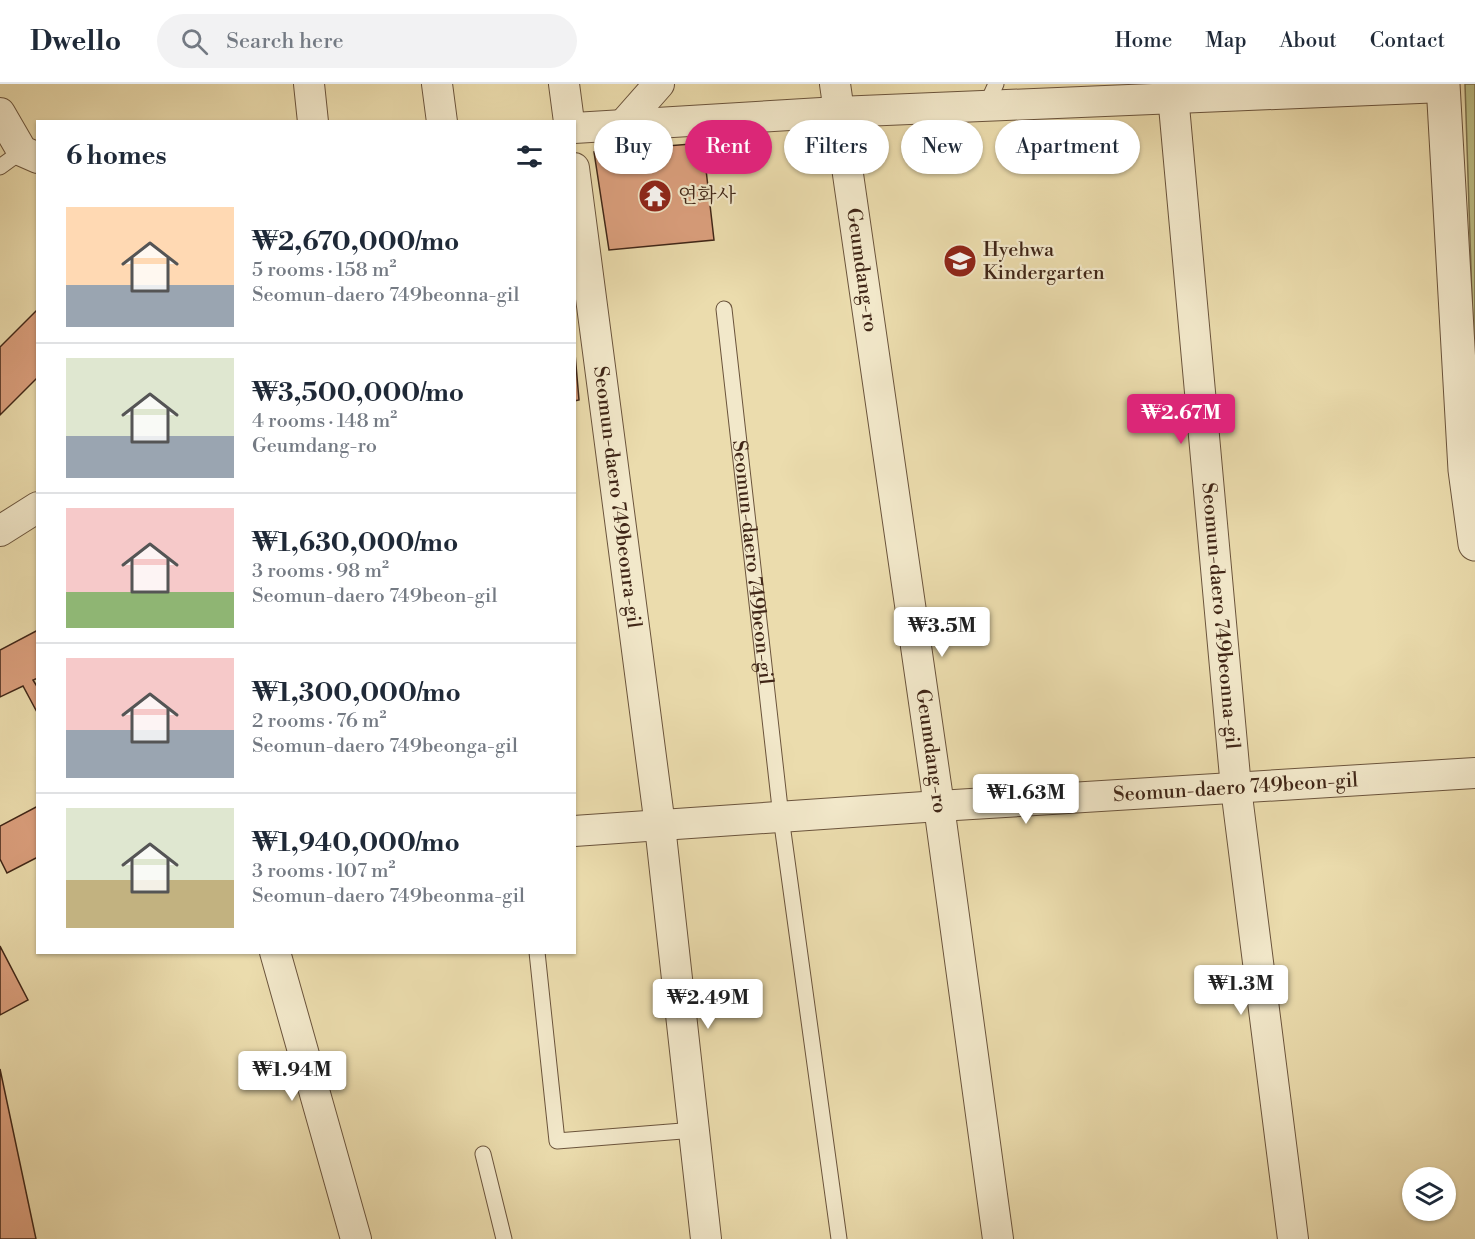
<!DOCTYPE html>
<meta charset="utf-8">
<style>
:root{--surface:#fff;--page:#f2f2f3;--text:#1f2937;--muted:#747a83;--line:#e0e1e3;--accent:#db2777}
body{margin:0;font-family:"Libre Bodoni","Noto Serif KR",serif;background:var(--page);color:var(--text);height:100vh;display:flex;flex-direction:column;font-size:22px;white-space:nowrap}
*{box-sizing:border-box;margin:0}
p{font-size:20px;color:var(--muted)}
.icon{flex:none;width:33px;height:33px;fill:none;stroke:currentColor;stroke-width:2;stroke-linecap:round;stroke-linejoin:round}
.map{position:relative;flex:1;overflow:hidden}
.panel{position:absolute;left:36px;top:36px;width:540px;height:834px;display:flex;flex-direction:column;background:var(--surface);border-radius:0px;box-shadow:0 2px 4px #0004}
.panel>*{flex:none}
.guide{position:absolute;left:594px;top:36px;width:570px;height:54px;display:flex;gap:12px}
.buttons{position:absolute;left:1402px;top:1083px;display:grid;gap:12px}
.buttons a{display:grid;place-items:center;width:54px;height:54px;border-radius:50%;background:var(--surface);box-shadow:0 2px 4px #0004;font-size:30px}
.price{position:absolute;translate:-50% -51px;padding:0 14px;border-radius:6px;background:#fff;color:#222;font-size:20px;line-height:39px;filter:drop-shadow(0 2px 3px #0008)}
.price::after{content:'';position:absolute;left:50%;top:36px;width:18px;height:14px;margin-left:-9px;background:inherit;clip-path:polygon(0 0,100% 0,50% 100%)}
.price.current{background:var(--accent);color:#fff}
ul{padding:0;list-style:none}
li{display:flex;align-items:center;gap:18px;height:150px;padding:0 30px}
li+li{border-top:2px solid var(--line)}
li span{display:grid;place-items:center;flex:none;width:168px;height:120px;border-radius:0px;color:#555}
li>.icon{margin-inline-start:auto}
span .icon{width:72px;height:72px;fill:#fffc;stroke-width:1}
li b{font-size:26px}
h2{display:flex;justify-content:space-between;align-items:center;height:72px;padding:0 30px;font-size:26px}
.tag{padding:0 21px;border-radius:27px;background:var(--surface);box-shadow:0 2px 4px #0004;font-size:21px;line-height:54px}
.tag.current{background:var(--accent);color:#fff}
header{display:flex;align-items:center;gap:36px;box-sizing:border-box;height:84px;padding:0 30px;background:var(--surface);border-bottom:2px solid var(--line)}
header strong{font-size:28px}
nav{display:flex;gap:33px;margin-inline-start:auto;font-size:21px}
.search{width:420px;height:54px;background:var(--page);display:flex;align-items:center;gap:15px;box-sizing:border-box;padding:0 21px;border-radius:33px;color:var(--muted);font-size:22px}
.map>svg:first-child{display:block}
</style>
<header>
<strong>Dwello</strong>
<div class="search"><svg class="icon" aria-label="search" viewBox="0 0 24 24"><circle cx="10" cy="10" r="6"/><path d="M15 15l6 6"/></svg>Search here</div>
<nav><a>Home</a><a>Map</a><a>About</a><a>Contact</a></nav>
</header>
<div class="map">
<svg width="1475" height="1155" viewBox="0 0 1475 1155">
<rect width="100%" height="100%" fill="#ebdcad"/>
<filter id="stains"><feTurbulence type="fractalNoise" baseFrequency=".00333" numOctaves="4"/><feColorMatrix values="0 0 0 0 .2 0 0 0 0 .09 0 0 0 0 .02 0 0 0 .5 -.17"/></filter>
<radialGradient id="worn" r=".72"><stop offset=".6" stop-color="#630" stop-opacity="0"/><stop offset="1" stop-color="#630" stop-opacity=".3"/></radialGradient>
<!-- green -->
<path fill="#bcbf86" stroke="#7e724e" stroke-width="1.5" d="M1465,0h10v307z"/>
<!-- building -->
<g fill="#db9f7d" stroke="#402617" stroke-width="1.5">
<path d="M703,59l11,97 -105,10 -15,-98z"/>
<path d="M38,225v68l-38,38v-68z"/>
<path d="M574,258l5,58 -5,1z"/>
<path d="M38,546v48l-5,2 5,8v26l-15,-28 -23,11v-47z"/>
<path d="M38,722v51l-31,16 -7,-14v-33z"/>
<path d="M0,862l28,54 -28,15z"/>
<path d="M0,985l36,170h-36z"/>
</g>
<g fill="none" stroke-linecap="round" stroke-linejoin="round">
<defs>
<g id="service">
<path d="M986,22l10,-22"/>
<path d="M0,83l22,-16"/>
<path id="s1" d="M724,225l57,508 58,422"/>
<path d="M537,868l20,189 138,-11"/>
<path d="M483,1070l21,85"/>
</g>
<g id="minor">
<path d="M309,0l4,38"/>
<path d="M437,0l5,38"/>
<path d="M564,0l5,38"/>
<path id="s2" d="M835,0l104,722 59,433"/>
<path id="s3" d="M1172,0l64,704 57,451"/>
<path d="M0,29l22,38 16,7"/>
<path d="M622,42l37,-42"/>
<path d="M574,44l264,-16 605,-25"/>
<path id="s4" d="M574,84l86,658 46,413"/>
<path d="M0,447l38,-24"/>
<path id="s5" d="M574,747l365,-25 536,-33"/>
<path d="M275,868l81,287"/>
</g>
<path id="tertiary" d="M1443,0l22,386 10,74"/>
</defs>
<!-- service casing -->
<use href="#service" stroke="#6b543c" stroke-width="17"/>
<!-- minor casing -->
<use href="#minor" stroke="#6b543c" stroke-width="32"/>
<!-- tertiary casing -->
<use href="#tertiary" stroke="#6b543c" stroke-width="35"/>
<!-- service -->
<use href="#service" stroke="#f2e8ca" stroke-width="15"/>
<!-- minor -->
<use href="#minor" stroke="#f2e8ca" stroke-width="30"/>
<!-- tertiary -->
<use href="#tertiary" stroke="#f2e8ca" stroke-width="33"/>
</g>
<!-- icons -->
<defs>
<symbol id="temple-disc" viewBox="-11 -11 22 22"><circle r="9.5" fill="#8f2418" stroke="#f2e8ca"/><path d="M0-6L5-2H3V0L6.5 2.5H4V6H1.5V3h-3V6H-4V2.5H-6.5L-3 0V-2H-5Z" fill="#fff"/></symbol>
<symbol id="school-disc" viewBox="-11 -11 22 22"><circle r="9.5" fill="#8f2418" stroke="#f2e8ca"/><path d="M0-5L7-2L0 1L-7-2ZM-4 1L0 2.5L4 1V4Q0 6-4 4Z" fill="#fff"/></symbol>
</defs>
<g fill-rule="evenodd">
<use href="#temple-disc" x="636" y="93" width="38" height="38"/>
<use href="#school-disc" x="941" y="158" width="38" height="38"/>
</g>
<g text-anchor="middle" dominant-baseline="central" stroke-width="4.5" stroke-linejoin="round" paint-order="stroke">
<!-- poi labels -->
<g font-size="20" fill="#402617" stroke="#f2e8ca" text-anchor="start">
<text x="678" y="112">연화사</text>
<text x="983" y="166">Hyehwa<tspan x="983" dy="23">Kindergarten</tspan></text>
</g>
<!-- street labels -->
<g font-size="20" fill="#402617" stroke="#f2e8ca">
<text stroke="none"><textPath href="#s2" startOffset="188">Geumdang-ro</textPath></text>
<text stroke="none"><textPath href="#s4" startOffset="332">Seomun-daero 749beonra-gil</textPath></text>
<text stroke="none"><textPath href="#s1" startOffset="255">Seomun-daero 749beon-gil</textPath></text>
<text stroke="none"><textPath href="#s3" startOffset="534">Seomun-daero 749beonna-gil</textPath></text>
<text stroke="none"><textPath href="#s2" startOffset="674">Geumdang-ro</textPath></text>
<text stroke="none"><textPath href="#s5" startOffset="663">Seomun-daero 749beon-gil</textPath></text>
</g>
</g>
<rect width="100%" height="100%" filter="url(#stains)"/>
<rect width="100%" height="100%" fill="url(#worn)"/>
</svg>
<div class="buttons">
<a><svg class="icon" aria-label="layers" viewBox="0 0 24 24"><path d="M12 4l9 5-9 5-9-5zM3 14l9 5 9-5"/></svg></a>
</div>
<b class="price current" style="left:1181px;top:361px">₩2.67M</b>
<b class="price" style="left:942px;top:574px">₩3.5M</b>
<b class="price" style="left:1026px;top:741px">₩1.63M</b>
<b class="price" style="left:1241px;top:932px">₩1.3M</b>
<b class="price" style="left:708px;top:946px">₩2.49M</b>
<b class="price" style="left:292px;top:1018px">₩1.94M</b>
<div class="guide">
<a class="tag">Buy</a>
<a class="tag current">Rent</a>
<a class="tag">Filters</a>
<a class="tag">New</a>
<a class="tag">Apartment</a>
</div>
<section class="panel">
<h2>6 homes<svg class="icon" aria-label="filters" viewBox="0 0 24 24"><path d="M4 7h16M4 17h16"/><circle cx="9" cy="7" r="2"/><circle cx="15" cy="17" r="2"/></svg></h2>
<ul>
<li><span style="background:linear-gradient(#ffd9b3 65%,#9aa5b1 0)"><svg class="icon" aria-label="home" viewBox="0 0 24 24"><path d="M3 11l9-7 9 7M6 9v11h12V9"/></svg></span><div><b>₩2,670,000/mo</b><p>5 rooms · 158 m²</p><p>Seomun-daero 749beonna-gil</p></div></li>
<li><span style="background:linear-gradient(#dfe7d0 65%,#9aa5b1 0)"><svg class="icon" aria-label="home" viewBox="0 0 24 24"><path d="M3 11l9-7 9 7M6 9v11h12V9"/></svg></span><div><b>₩3,500,000/mo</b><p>4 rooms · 148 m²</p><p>Geumdang-ro</p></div></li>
<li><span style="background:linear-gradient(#f6c9c9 70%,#8fb573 0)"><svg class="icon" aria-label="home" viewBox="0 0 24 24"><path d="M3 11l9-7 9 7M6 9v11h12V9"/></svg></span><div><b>₩1,630,000/mo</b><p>3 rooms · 98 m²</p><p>Seomun-daero 749beon-gil</p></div></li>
<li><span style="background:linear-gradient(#f6c9c9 60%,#9aa5b1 0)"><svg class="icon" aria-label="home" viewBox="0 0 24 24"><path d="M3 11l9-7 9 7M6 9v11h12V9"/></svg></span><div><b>₩1,300,000/mo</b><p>2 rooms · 76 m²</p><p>Seomun-daero 749beonga-gil</p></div></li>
<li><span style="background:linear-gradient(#dfe7d0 60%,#c2b280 0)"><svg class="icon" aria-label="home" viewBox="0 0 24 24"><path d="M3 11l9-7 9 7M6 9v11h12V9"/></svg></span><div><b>₩1,940,000/mo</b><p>3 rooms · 107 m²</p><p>Seomun-daero 749beonma-gil</p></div></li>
</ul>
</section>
</div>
